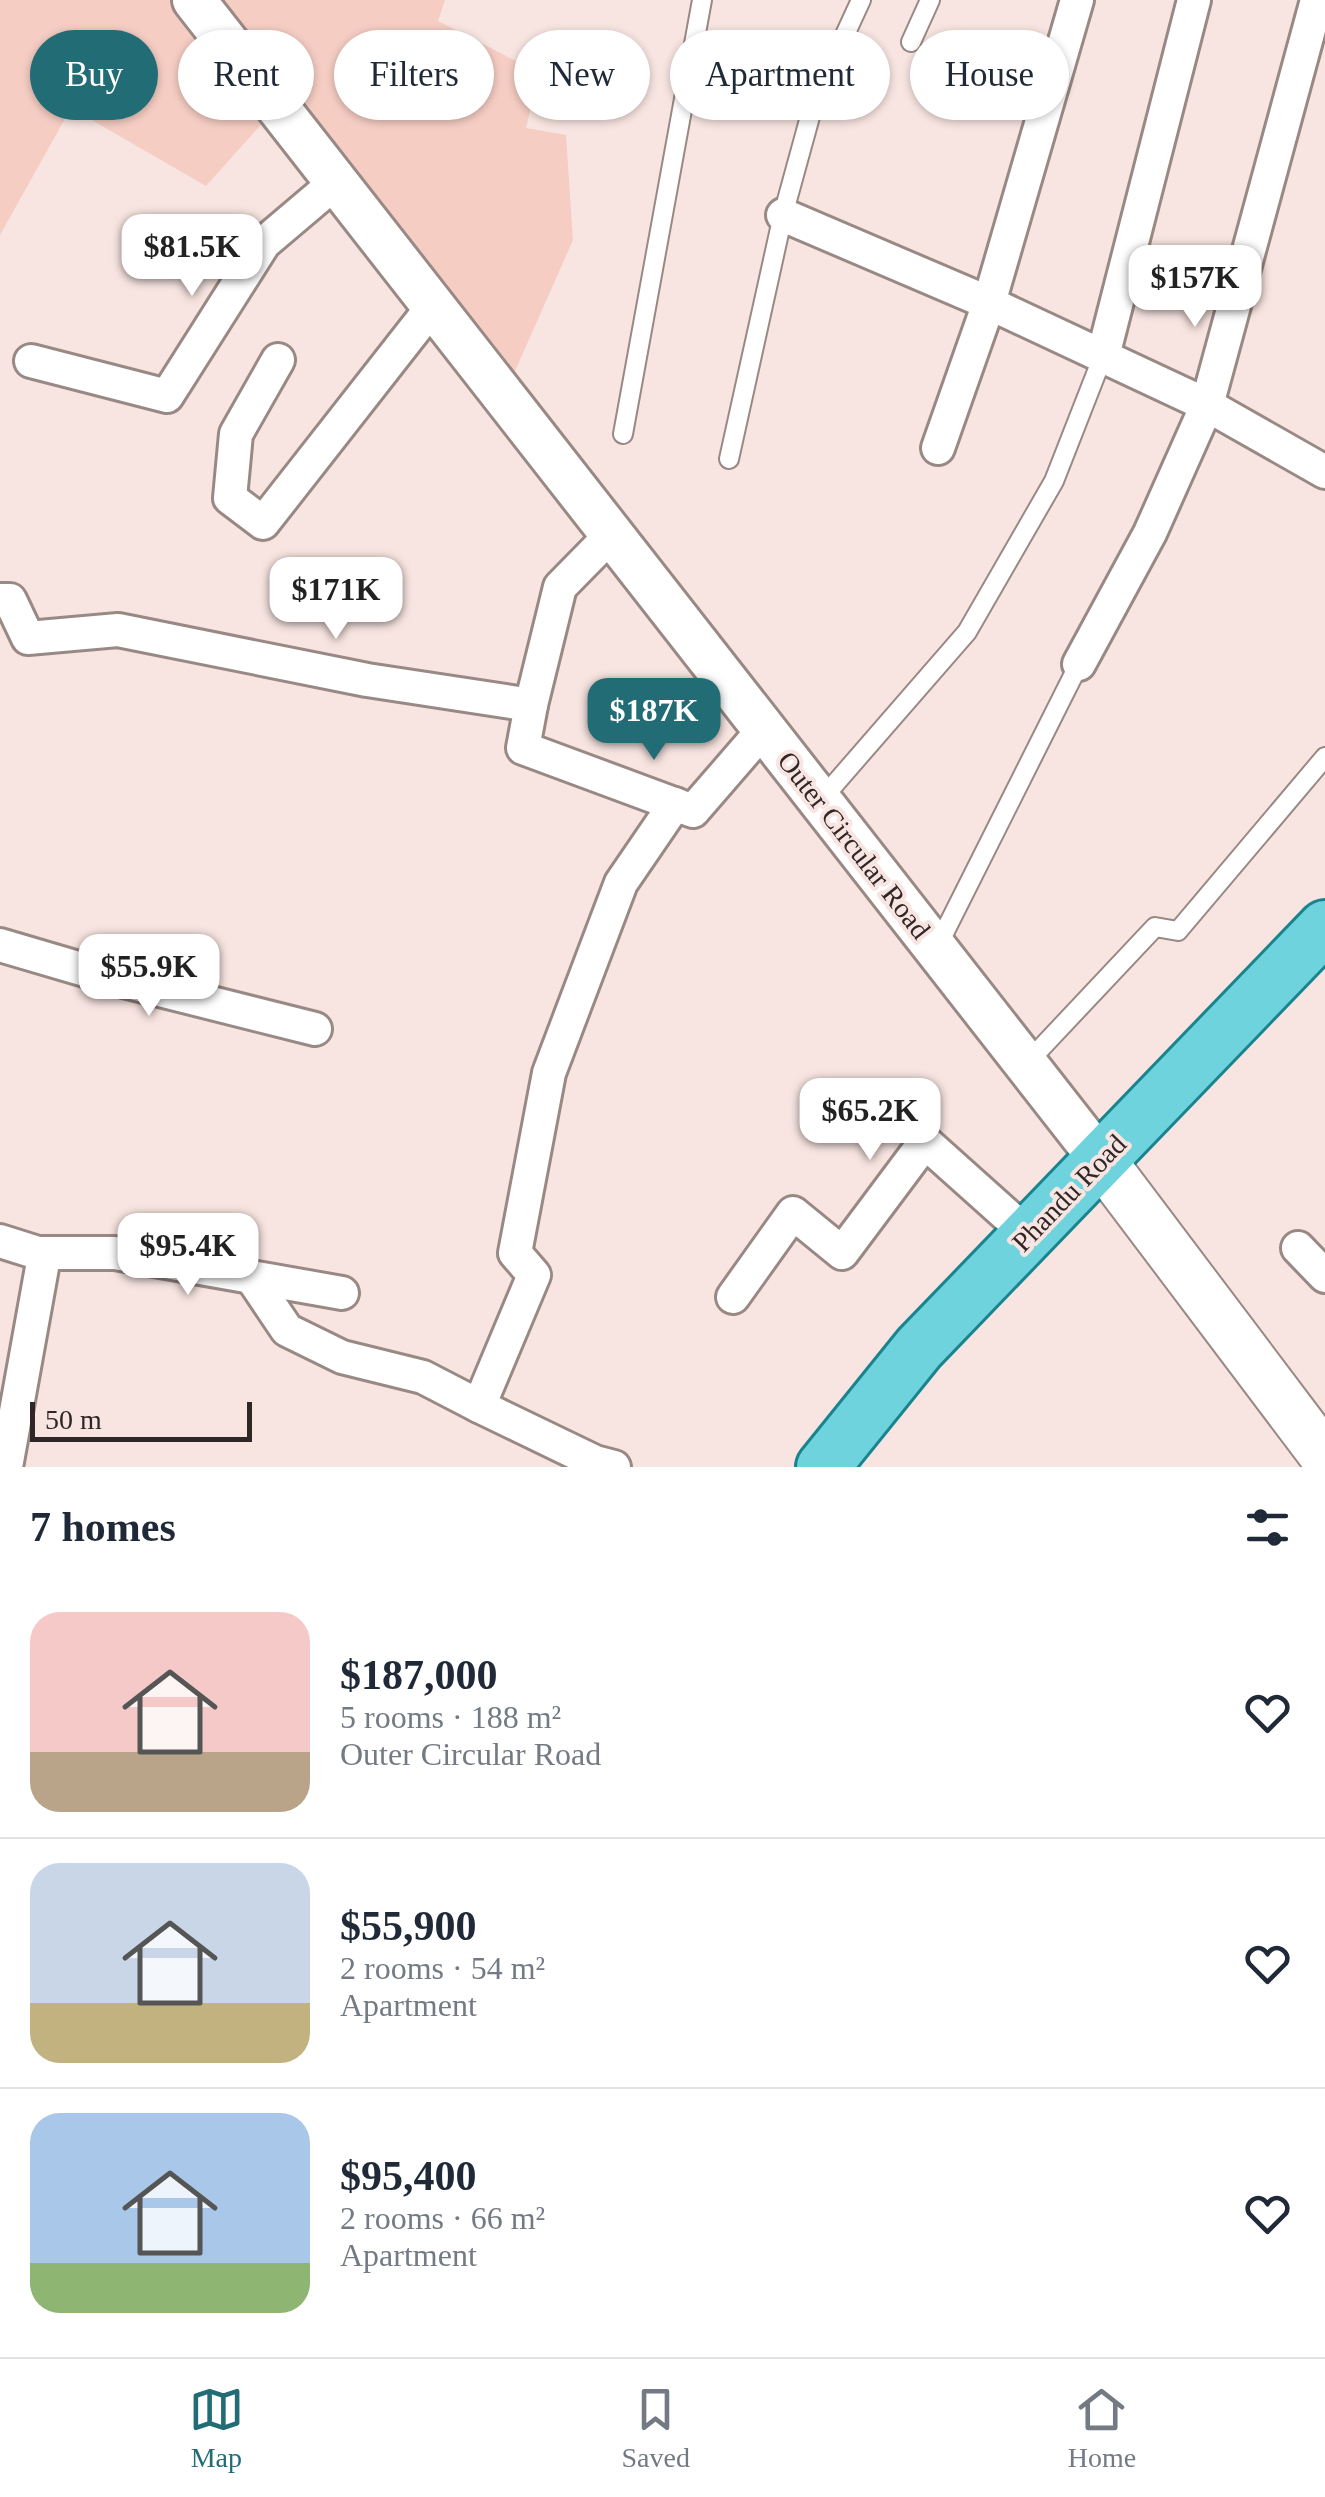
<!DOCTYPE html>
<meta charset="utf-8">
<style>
:root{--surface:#fff;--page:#f2f2f3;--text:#1f2937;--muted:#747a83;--line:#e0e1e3;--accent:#226d75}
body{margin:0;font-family:Georgia,serif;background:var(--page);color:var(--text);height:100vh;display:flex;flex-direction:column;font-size:38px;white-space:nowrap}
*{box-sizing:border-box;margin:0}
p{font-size:32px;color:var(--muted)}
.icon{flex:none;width:55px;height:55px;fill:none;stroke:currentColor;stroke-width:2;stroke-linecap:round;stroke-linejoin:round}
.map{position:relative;height:1467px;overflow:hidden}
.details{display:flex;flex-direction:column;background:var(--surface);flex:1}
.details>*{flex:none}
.top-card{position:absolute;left:30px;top:30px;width:1265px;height:90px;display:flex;gap:20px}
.scale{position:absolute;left:30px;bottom:25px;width:222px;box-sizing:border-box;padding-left:10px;border:5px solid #2e2726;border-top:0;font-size:28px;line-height:35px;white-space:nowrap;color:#2e2726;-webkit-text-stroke:8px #f8e5e1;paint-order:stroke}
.price{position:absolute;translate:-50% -85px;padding:0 22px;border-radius:20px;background:#fff;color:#222;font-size:32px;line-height:65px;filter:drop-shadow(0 2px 5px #0008)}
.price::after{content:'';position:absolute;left:50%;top:60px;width:30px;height:22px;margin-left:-15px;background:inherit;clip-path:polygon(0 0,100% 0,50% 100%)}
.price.on{background:var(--accent);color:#fff}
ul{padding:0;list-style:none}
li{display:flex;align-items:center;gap:30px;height:250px;padding:0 30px}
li+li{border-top:2px solid var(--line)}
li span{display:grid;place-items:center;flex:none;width:280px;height:200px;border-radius:30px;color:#555}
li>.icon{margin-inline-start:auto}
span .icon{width:120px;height:120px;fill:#fffc;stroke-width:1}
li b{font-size:42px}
h2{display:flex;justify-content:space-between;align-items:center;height:120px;padding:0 30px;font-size:42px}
.tag{padding:0 35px;border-radius:45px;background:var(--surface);box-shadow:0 2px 8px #0004;font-size:35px;line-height:90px}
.tag.on{background:var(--accent);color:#fff}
.dock{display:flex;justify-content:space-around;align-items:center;height:140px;border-top:2px solid var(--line);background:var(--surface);font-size:28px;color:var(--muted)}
.dock a{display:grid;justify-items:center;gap:5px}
.dock .on{color:var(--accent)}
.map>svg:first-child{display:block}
</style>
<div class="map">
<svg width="1325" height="1467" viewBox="0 0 1325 1467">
<rect width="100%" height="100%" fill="#f8e5e1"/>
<!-- green -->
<path fill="#f5cdc3" d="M0,0h445l-7,21 101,52 -13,55 40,7 7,105 -69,156 -227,-289 -71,79 -135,-78 -71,127z"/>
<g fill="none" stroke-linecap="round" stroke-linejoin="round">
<defs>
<g id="service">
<path d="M911,42l19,-42"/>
<path d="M623,434l79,-434"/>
<path d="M729,459l54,-244 31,-113 47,-102"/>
<path d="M820,801l147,-169 87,-151 49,-125"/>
<path d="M936,949l143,-285"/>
<path d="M1026,1064l129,-137 23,4 147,-174"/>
</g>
<g id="minor">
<path d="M783,215l206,88 218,102 118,67"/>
<path d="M1103,356l91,-356"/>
<path d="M278,360l-42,74 -6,64 33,25 170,-217"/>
<path d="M31,361l136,35 97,-153 72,-61"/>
<path d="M938,448l51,-145 88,-303"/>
<path d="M0,600h10l18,38 90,-8 249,50 164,25 29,-118 52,-53"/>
<path d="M1079,664l71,-131 57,-128 110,-405"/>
<path d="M531,705l-8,43 170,63 71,-82"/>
<path d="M0,945l112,33 203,51"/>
<path d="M0,1241l38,12h77l227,40"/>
<path d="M1298,1248l27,28"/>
<path d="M252,1278l35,52 55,27 81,20 56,29"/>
<path d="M733,1297l60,-84 49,40 83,-111 104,93"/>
<path d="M6,1467l37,-205 -5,-9"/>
<path d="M614,1467l-19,-5 -116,-56 55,-131 -19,-22 34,-180 72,-190 54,-79"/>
</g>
<path id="tertiary" d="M194,0l907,1160"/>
<path id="secondary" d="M1101,1160l224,297"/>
<path id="primary" d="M823,1467l96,-119 406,-421"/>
</defs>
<!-- service casing -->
<use href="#service" stroke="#998984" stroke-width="22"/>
<!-- minor casing -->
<use href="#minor" stroke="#998984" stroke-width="38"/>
<!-- tertiary casing -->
<use href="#tertiary" stroke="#998984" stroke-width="48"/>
<!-- secondary casing -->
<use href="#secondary" stroke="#998984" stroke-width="52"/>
<!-- primary casing -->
<use href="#primary" stroke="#19848e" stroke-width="58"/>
<!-- service -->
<use href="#service" stroke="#fff" stroke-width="18"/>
<!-- minor -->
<use href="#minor" stroke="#fff" stroke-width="32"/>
<!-- tertiary -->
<use href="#tertiary" stroke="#fff" stroke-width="42"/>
<!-- secondary -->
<use href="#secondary" stroke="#fff" stroke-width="48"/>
<!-- primary -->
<use href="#primary" stroke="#6ed3dd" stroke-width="52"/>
</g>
<g text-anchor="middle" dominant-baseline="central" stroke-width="8" stroke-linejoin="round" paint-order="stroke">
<!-- street labels -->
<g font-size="28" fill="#2e2726" stroke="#f8e5e1">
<text transform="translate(854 845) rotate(52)">Outer Circular Road</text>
<text transform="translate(1069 1193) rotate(-46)">Phandu Road</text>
</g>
</g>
</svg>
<div class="scale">50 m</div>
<b class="price" style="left:192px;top:299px">$81.5K</b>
<b class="price" style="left:1195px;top:330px">$157K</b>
<b class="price" style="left:336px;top:642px">$171K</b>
<b class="price on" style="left:654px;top:763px">$187K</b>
<b class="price" style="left:149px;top:1019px">$55.9K</b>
<b class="price" style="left:870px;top:1163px">$65.2K</b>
<b class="price" style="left:188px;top:1298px">$95.4K</b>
<div class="top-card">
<a class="tag on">Buy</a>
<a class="tag">Rent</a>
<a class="tag">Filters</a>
<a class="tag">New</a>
<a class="tag">Apartment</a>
<a class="tag">House</a>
</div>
</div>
<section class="details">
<h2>7 homes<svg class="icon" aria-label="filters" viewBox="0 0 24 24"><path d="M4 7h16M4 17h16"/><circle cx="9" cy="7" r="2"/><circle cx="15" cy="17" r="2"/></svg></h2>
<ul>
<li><span style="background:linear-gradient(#f6c9c9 70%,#b9a48a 0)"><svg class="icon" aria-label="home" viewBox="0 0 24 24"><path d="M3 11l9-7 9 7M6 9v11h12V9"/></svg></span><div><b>$187,000</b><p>5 rooms · 188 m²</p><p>Outer Circular Road</p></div><svg class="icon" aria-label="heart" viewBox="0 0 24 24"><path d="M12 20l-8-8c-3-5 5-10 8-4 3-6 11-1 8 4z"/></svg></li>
<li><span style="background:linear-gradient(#c9d6e8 70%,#c2b280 0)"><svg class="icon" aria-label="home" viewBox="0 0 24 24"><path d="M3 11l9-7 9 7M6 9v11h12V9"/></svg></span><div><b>$55,900</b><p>2 rooms · 54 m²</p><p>Apartment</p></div><svg class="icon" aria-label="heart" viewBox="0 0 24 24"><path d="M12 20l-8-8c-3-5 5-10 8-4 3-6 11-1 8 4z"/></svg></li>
<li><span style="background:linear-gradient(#a9c7e8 75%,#8fb573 0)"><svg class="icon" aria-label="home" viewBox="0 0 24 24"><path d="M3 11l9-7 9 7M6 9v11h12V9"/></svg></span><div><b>$95,400</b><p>2 rooms · 66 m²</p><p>Apartment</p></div><svg class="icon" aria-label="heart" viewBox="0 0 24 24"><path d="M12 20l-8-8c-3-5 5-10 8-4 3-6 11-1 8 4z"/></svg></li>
</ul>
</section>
<nav class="dock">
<a class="on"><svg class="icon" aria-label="map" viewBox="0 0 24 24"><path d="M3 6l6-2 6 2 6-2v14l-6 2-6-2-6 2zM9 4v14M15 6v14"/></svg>Map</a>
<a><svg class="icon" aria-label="saved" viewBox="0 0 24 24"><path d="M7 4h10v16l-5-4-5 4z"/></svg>Saved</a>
<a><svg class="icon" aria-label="home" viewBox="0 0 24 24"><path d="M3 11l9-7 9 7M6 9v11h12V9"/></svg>Home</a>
</nav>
